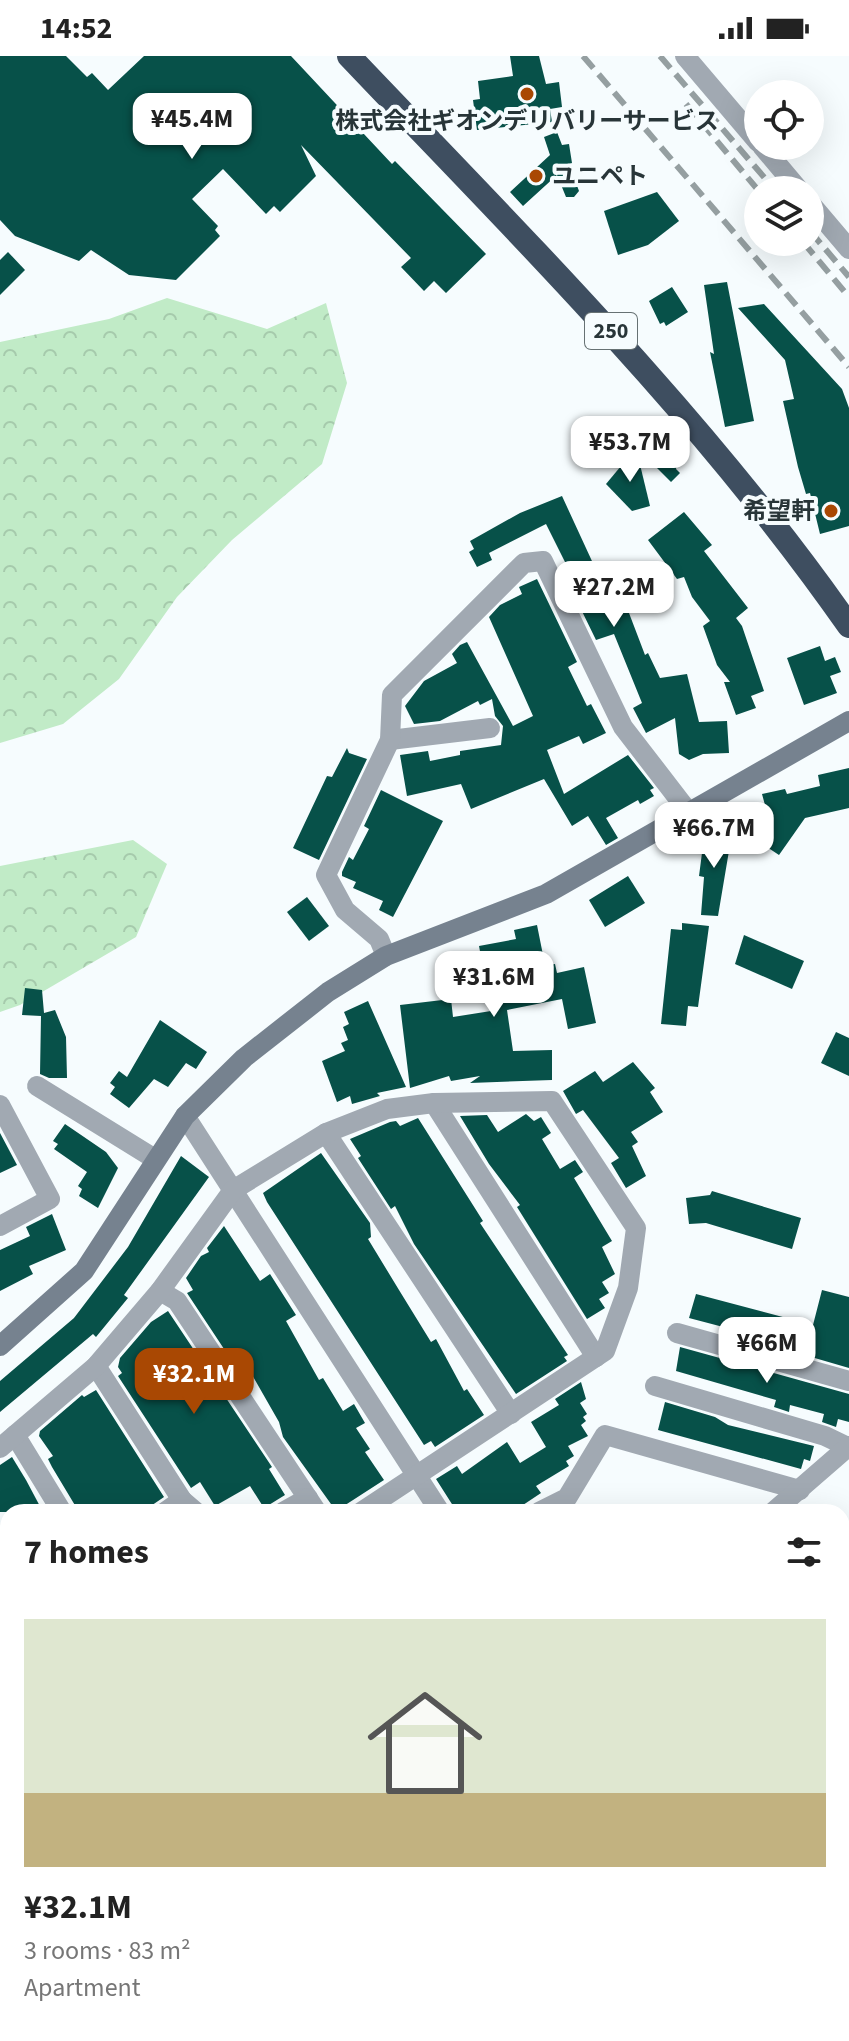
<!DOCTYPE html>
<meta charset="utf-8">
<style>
:root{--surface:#fff;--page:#f2f2f2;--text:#222;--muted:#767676;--line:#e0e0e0;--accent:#a94803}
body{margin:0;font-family:"Source Sans 3","Noto Sans JP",sans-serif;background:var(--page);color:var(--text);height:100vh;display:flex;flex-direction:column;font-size:30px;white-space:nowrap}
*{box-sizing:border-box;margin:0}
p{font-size:26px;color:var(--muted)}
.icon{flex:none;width:44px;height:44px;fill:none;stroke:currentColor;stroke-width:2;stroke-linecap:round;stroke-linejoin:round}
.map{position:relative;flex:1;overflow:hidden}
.side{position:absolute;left:0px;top:1448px;width:850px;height:538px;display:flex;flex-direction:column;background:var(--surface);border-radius:24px 24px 0 0;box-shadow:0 8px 32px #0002}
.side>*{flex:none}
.buttons{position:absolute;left:744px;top:24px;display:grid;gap:16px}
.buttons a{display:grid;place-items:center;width:80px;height:80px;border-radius:50%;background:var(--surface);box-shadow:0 8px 32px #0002;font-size:40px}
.price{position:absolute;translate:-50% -68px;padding:0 18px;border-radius:16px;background:#fff;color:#222;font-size:26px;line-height:52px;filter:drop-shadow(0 2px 4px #0008)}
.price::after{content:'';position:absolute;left:50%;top:48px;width:24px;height:18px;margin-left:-12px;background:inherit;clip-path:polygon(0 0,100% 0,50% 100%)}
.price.selected{background:var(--accent);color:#fff}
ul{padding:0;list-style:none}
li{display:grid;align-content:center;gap:16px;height:424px;padding:0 24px}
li+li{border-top:2px solid var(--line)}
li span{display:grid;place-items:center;height:248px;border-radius:0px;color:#555}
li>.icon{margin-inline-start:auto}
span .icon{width:144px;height:144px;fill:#fffc;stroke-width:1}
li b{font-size:34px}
h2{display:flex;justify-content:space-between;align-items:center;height:96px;padding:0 24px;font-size:34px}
.status{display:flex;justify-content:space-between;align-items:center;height:56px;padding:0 40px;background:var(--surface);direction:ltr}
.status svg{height:22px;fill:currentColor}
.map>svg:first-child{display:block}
</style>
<div class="status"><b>14:52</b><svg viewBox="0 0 49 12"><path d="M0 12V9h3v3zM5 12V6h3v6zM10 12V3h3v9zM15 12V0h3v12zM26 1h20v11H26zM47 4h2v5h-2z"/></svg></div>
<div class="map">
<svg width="849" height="1985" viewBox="0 0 849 1985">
<defs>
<pattern id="forest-crowns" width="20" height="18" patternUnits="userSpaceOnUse" patternTransform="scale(2)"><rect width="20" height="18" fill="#c1ebc7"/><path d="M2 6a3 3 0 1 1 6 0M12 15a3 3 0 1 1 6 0" fill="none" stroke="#a6caac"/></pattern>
</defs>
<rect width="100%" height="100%" fill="#f6fcfe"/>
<!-- forest -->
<g fill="url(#forest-crowns)">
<path d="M167,242l100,31 59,-26 21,80 -25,81 -90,76 -55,57 -58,82 -56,45 -63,19v-401l109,-23z"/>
<path d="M133,784l34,24 -31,73 -116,68 -20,7v-146z"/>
<path d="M0,1690l8,2v235l-8,2z"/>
<path d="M842,1857l7,1v127l-71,-2 -4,-5h68z"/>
<path d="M227,1978h327l1,7h-306z"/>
</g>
<!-- building -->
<g fill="#075149">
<path d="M0,0h66l21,21 5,-4 16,17 36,-34h147l101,108 3,-3 91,93 -40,39 -12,-12 -10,10 -23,-24 10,-9 -110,-113 15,31 -36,36 -6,-6 -8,8 -43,-45 -31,30 26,27 -3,4 5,6 -44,44 -47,-5 -38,-25 -12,11 -64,-25 -15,-16z"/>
<path d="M510,0h29l7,28 13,-2 3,25 -12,2 2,13 -75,8 -4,-30 7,-1 -2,-18 35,-5z"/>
<path d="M557,76l5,13 7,-1 3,19 -3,1 10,27 -5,6h-8l-9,-22 -34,31 -13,-14 40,-37 -6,-18z"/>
<path d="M657,136l22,29 -31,24 -30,10 -14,-44z"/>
<path d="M8,196l17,18 -25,25v-35z"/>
<path d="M727,226l27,139 -29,6 -15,-75 4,2 -10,-69z"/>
<path d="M672,231l16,25 -22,14 -2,-4 -4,2 -11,-23z"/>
<path d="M764,248l78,85 7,19v118l-29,8 -10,-41 -4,1 -8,-27 -15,-66 11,-2 -9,-39 -47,-52z"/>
<path d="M646,380l16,17 4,-5 12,12 -2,9 4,4 -9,9 -35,-35z"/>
<path d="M636,392l14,58 -18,5 -26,-27z"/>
<path d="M562,440l41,89 6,-3 6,13 6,-3 24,63 3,-2 12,25 27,-4 12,48 28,-1 2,32 -26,1 -14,6 -10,-6 -4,-36 -29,15 -13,-25 9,-5 -28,-69 -18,6 -20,-41 6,-3 -36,-72 -57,29 3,7 -15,7 -8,-15 5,-3 -4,-8 50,-28z"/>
<path d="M684,456l28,33 -8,6 44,57 -12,10 6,8 22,65 -13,5 5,12 -20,7 -12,-33h6l-13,-17 -14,-39 7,-5 -18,-24 -8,-20 -7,2 -29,-39z"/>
<path d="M537,523l40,83 -9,5 19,39 4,-2 15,29 -23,11 -4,-8 -32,14 17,44 64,-39 26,33 -4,2 4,6 -14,8 -2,-4 -32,18 12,20 -12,7 -18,-29 -16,10 -28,-47 -73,30 -10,-25 -54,12 -7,-41 28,-4 2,10 30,-6v-4l41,-6 2,-19 -8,-10 -3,-17 -12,6 -2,-4 -38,20 -26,3 -9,-18 19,-25 33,-18 -5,-9 8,-9 7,-3 46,84 20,-10 -44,-99 11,-12 22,-11 -3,-7z"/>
<path d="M820,590l5,15 10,-4 6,15 -11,4 7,17 -33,12 -17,-47z"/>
<path d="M347,692l2,5 18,6 -48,101 -26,-12 34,-72 5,1z"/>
<path d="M849,712v40l-44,10 -26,37 -21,-14 11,-21 -7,-26 23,-5 2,5 33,-8 -2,-11z"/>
<path d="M381,734l62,31 -50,96 -14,-7 4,-9 -30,-13 3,-6 -14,-6v-4l7,-15 4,3 16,-31 -5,-3z"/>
<path d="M705,774l27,3 -14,83 -17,-1 3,-38 -5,-1z"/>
<path d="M628,820l17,27 -40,24 -16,-27z"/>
<path d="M307,841l22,29 -20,15 -22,-29z"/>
<path d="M682,867l27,3 -11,81 -10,-1 -2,20 -25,-2 10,-95 11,1z"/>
<path d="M537,869l8,40 10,-1 2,9 27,-6 12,56 -28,6 -6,-30 -55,11 6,41 39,-1v30l-82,3 10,-7 -29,5 -2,-5 -39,12 -10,-83 51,-6 2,18 38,-6 -12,-65 37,-7 -2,-9z"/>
<path d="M744,879l60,26 -12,28 -57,-25z"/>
<path d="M25,932l17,2 2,23 11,-3 11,27 1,41h-18l-9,-4 1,-58 -19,-1z"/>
<path d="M368,945l38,86 -29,6 3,3 -28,8 -2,-8 -13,6 -15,-41 23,-10 -4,-8 7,-3 -5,-13 6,-3 -5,-12z"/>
<path d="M160,964l47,32 -11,17 -10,-6 -18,24 -14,-8 -25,29 -19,-14 5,-7 -5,-4 9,-12 8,6z"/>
<path d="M836,976l13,6v38l-28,-13z"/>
<path d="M633,1006l22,26 -5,4 13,20 -32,20 7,10 -6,4 14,30 -20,12 -15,-25 8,-5 -36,-48 -7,4 -13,-23 32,-20 8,11z"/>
<path d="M526,1058l8,7 7,-4 10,16 -9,6 18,30 15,-9 8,12 -9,6 38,63 -10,6 13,27 -13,8 7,11 -10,6 6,9 -18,11 -70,-112 3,-2 -31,-41 -29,-48 27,-1 11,17z"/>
<path d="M418,1062l65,103 -3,2 88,132 -4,2 3,4 -51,33 -102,-150 -19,-38 -4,3 -33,-51 3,-2 -11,-17 40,-17 6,-1 4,5z"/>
<path d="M65,1068l41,28 12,16 -20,40 -19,-12 3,-7 -4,-3 9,-14 -33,-23 4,-5 -5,-3z"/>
<path d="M0,1077l17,32 -17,8z"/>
<path d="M321,1097l49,70 1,14 -3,2 31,51 32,52 5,-3 28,52 3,-2 17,26 -49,32 -4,-6 -7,4 -157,-243 -4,-9z"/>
<path d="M181,1100l28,21 -85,118 4,3 -32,39 -3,-3 -93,78v-31l74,-63 54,-71z"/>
<path d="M712,1135l89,27 -9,31 -86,-26 -17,1 -3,-26 24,-3z"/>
<path d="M52,1158l14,36 -37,16 4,8 -33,17v-41l30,-14 -4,-9z"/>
<path d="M224,1170l36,55 10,-7 26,41 -10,6 33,59 4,-2 20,33 11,-7 11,19 -9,5 14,21 -5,3 19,28 -48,31 -53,-74 -4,-15 -40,-70 -9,6 -43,-65 6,-3 -7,-12 15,-22 8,-4 -2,-4z"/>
<path d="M822,1234l27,7v71l-72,-21 2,-8 -30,-8 -2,8 -22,-6 2,-5 -38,-10 7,-24 117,31z"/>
<path d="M168,1255l104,156 -3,2 16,26 -21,13 -14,-22 -35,20 -15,-24 -9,6 -73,-112 4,-3 -4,-6 2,-9 31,-36z"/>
<path d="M680,1291l169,47v28l-11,-3 -2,8 -14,-5 2,-8 -34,-9 -1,7 -15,-5 2,-7 -100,-29z"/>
<path d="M581,1326l5,17 -6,4 7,11 -4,3 3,4 -5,4 7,11 -20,10 6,10 -8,5 3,5 -33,20 5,7 -21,14 -2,-3 -13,8h-48l-21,-33 21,-13 5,8 45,-32 13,21 26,-16 -15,-25 28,-17 -4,-6z"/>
<path d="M96,1334l68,107 -22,15h-63l-27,-45 -4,-8 5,-3 -14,-20 1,-5 42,-36 2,2z"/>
<path d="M665,1346l50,15 13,8 86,21 -4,15 -6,-2 -3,10 -143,-39z"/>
<path d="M12,1401l14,23 17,32h-43v-47z"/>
</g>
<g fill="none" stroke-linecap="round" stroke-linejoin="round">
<!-- street -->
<g stroke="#a1a9b2" stroke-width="20">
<path d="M685,0l73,86"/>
<path d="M762,90l37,44"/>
<path d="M810,147l39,46"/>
<path d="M390,684l100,-12"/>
<path d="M386,900l-7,-17 -34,-29 -19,-35 64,-135 2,-45 132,-132 19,-2 80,166 64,83"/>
<path d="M37,1030l118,73"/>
<path d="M434,1047l162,254"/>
<path d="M0,1049l50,94 -50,27"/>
<path d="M185,1060l255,396"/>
<path d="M326,1077l185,281"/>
<path d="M160,1235l17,10 140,211"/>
<path d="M677,1277l172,48"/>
<path d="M96,1310l86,134"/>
<path d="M655,1330l170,50 23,11"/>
<path d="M15,1379l47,77"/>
<path d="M0,1392l96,-82 64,-75 73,-101 93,-57 61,-24 47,-6 118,-2 84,127 -8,60 -23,63 -244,161"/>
<path d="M165,1456l17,-12 14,12"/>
<path d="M283,1456l25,-14"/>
<path d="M539,1456l28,-14 38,-63 195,55"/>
<path d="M773,1456l76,-66"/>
<path d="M0,1496l8,-3"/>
<path d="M842,1505l7,-5"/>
<path d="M842,1712l7,20"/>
<path d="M569,1978l1,7"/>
</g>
<!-- secondary -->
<path stroke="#76828f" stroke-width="20" d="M0,1290l84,-75 101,-155 59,-58 84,-66 58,-36 160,-62 303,-173"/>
<!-- highway -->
<path stroke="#3e4e60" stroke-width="24" d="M349,0c174,183 355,362 500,570"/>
<!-- rail -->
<g stroke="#959fa1" stroke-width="6" stroke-dasharray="16 8" stroke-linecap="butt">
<path d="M583,0l266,311"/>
<path d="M660,0l115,134"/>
<path d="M686,48l72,86"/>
<path d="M810,175l39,46"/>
<path d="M803,186l46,55"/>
</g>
</g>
<!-- markers -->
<g fill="#a94803" stroke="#f6fcfe" stroke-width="3">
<circle cx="527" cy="38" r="8"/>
<circle cx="536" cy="120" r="8"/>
<circle cx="831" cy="455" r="8"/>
</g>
<g text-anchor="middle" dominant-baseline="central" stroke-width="8" stroke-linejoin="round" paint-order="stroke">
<!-- shield labels -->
<rect fill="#f6fcfe" stroke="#667173" stroke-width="2" x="585" y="257" width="52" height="36" rx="6"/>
<g font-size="22" font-weight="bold" fill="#283538">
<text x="611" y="275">250</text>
</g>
<!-- poi labels -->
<g font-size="24" font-weight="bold" fill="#283538" stroke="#f6fcfe">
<text x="527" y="65">株式会社ギオンデリバリーサービス</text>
<text x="552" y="120" text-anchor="start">ユニペト</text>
<text x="815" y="455" text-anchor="end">希望軒</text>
</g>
</g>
</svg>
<div class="buttons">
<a><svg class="icon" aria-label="locate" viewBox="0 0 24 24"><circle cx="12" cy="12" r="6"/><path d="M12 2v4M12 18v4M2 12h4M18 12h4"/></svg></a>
<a><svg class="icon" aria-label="layers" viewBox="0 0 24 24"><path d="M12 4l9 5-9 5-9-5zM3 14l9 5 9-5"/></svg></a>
</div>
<b class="price" style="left:192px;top:105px">¥45.4M</b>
<b class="price" style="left:630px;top:428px">¥53.7M</b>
<b class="price" style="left:614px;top:573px">¥27.2M</b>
<b class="price" style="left:714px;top:814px">¥66.7M</b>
<b class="price" style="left:494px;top:963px">¥31.6M</b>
<b class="price" style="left:767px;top:1329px">¥66M</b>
<b class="price selected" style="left:194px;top:1360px">¥32.1M</b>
<section class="side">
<h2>7 homes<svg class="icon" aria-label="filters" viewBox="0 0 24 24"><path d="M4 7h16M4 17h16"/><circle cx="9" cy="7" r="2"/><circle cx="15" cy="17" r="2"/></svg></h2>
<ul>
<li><span style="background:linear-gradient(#dfe7d0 70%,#c2b280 0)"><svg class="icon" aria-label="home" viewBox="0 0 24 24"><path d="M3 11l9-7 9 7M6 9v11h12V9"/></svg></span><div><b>¥32.1M</b><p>3 rooms · 83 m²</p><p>Apartment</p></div></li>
</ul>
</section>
</div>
